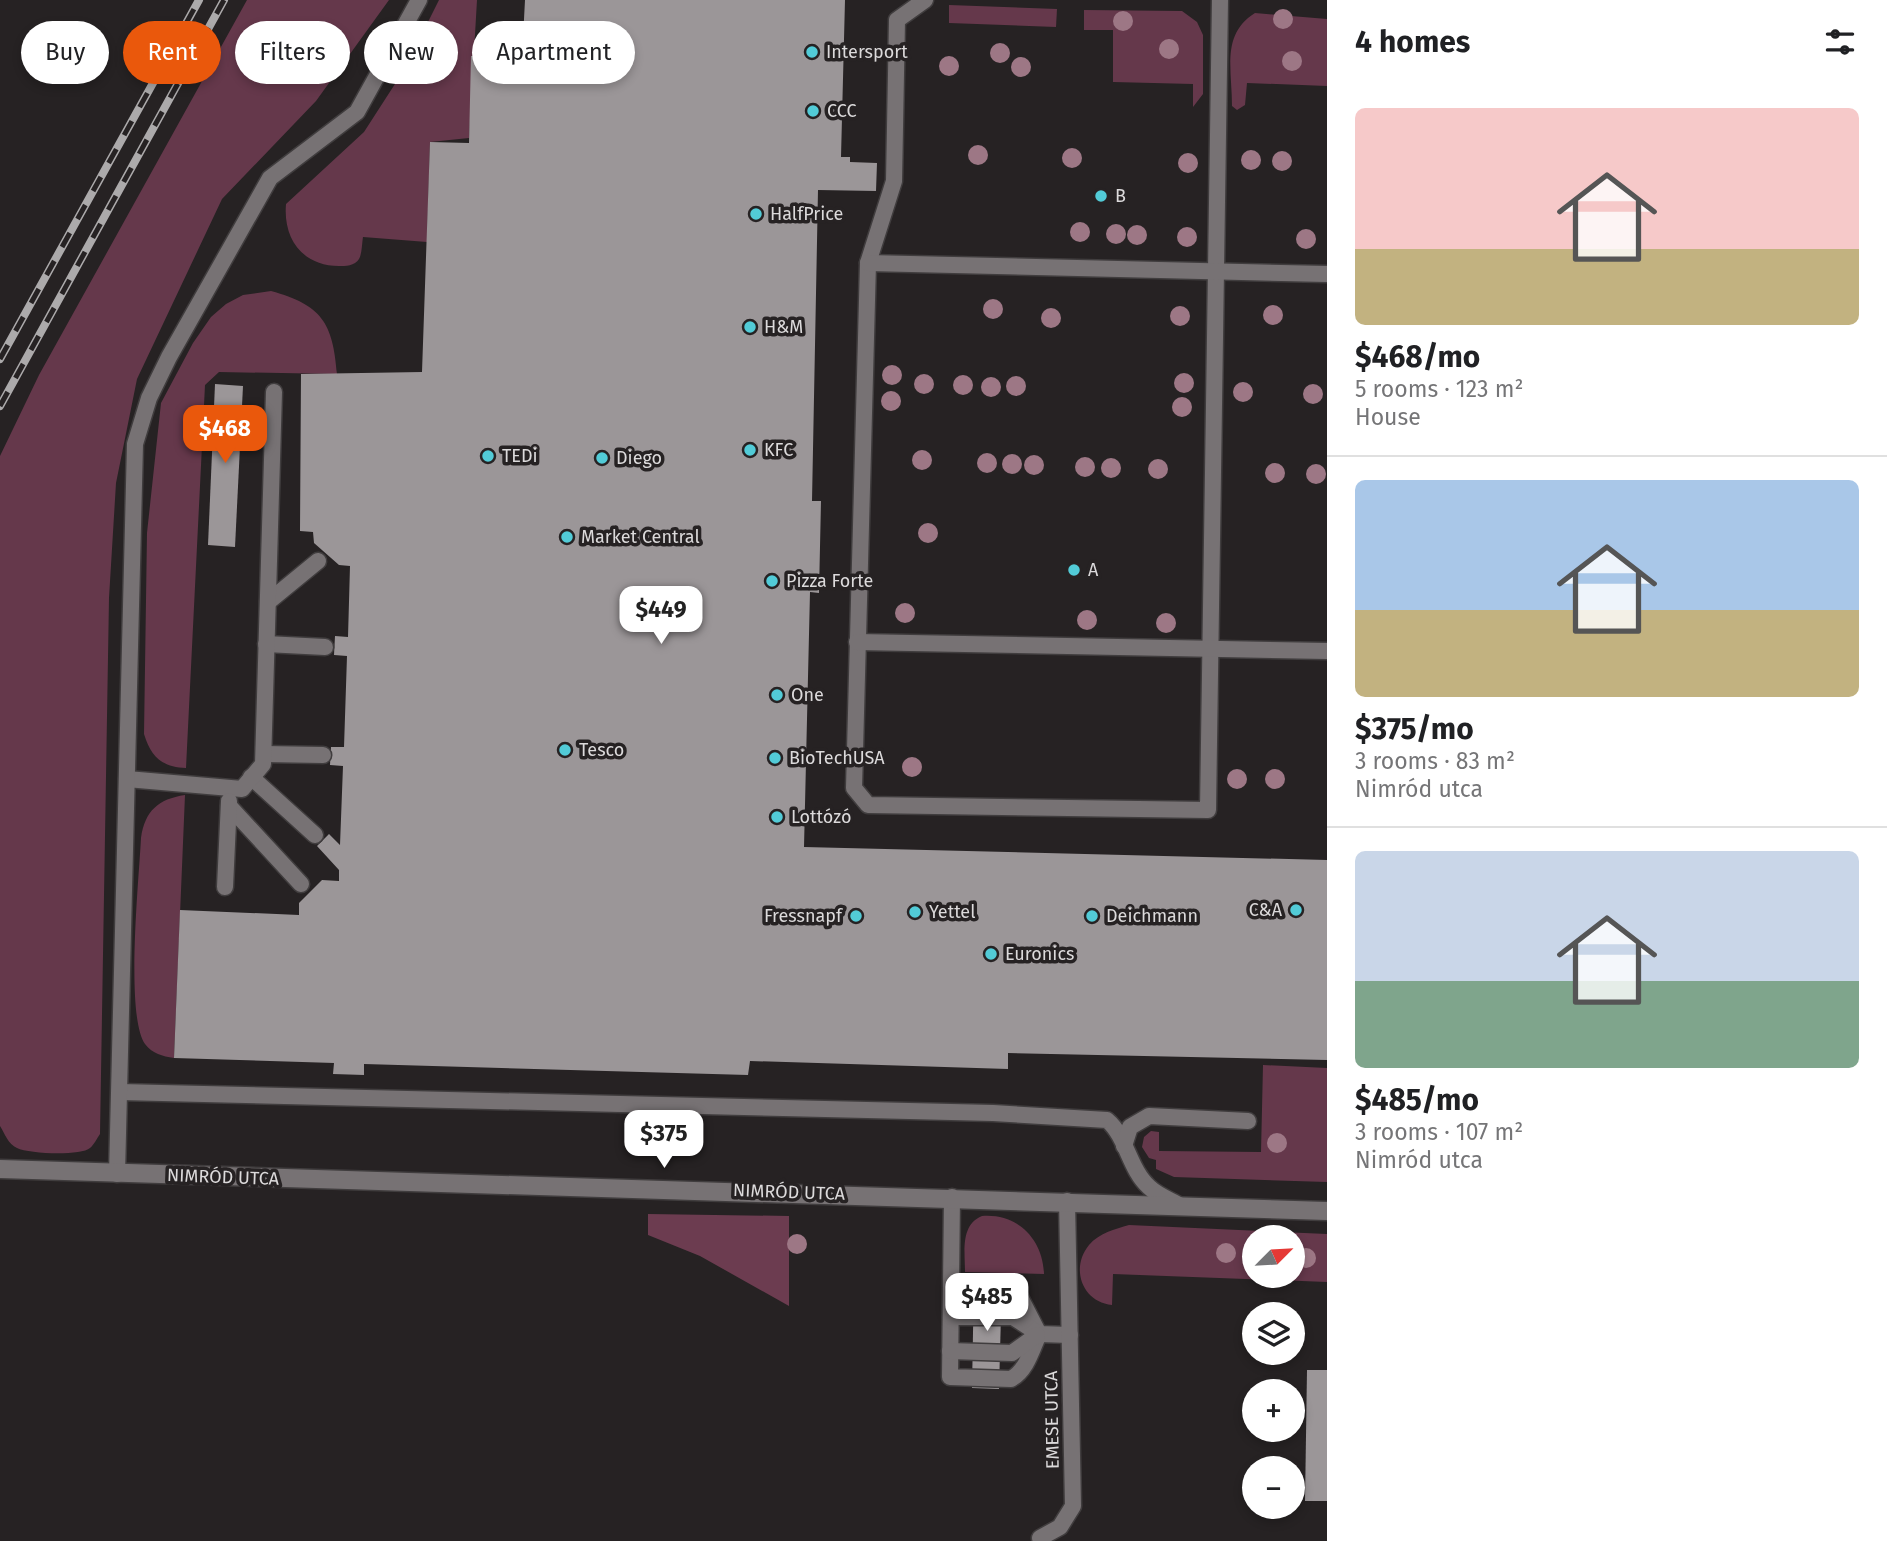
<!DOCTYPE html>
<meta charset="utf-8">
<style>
:root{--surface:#fff;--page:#f6f6f6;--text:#202124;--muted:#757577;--line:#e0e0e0;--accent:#ea580c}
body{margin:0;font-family:"Fira Sans",sans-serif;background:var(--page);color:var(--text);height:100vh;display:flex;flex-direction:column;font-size:26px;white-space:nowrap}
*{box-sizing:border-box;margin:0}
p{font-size:23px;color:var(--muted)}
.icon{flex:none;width:38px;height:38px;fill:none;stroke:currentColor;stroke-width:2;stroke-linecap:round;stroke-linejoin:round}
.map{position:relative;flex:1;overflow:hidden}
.drawer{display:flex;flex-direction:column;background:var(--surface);width:560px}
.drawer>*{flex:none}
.banner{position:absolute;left:21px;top:21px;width:665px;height:63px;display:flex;gap:14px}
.needle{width:46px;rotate:66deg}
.buttons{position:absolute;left:1242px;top:1225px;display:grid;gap:14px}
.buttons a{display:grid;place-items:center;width:63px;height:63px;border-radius:50%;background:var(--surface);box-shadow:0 4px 10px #0003;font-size:35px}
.price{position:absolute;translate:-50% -60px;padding:0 16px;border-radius:14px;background:#fff;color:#222;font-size:23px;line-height:46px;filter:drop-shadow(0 2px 4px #0008)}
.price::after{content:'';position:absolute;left:50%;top:42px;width:21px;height:16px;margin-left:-10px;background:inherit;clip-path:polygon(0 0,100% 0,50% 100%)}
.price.selected{background:var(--accent);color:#fff}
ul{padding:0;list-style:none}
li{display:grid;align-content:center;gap:14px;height:371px;padding:0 28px}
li+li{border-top:2px solid var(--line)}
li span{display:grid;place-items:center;height:217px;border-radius:10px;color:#555}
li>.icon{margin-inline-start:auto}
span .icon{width:126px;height:126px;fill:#fffc;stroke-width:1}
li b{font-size:30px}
h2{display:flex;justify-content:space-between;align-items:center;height:84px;padding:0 28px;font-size:30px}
.pill{padding:0 24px;border-radius:32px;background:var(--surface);box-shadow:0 4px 10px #0003;font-size:24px;line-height:63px}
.pill.selected{background:var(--accent);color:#fff}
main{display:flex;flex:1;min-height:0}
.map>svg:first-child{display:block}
</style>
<main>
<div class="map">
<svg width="1327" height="1541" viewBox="0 0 1327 1541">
<rect width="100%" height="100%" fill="#262223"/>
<!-- green -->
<g fill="#65384b" fill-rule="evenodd">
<path d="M247,0h142l-73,101 -94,98 -85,180 -21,104 -7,115 -9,536c-3,4 -6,11 -10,14 -9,8 -61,6 -73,0 -9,-4 -12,-14 -17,-22v-670l39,-81z"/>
<path d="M439,0h38l-8,138 -39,4 -3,100 -64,-5c-1,6 -1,17 -4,22 -4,7 -14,7 -20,7 -37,0 -56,-28 -53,-62l78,-72 40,-62z"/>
<path d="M949,5l108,4 -1,18 -107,-4z"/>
<path d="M1084,10l98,1 15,11 6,13v59l-10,13v-23l-80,-2v-52h-29z"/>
<path d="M1255,13l72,6v67l-80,-3 -2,22 -8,5 -5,-4c0,-37 -11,-72 23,-93z"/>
<path d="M271,291c51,14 62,32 66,83l-118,-2 -14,13 -19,383c-24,-1 -35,-11 -42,-34l3,-201 14,-130 32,-60 18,-26 15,-13 17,-9z"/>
<path d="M185,795l-11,263c-12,-2 -21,-4 -29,-14 -20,-29 -6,-165 -4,-206 4,-27 17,-39 44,-43z"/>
<path d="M1263,1065l64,3v114l-153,-5 -18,-8v-9l-7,-2 -7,-11 2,-10 7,-6 8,1v19l102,1z"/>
<path d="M982,1216c36,-3 61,24 62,58l-79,-2c0,-20 -5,-47 17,-56z"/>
<path d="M1129,1225l198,9v48l-214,-8 -1,31c-30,-3 -42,-37 -23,-60 10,-12 26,-16 40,-20zM1255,1237h38v39h-38z"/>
</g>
<!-- forest -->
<path fill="#6c3c50" d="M648,1214l141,2v90l-89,-50 -52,-21z"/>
<!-- building -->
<g fill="#9b9698">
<path d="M525,0h320l-4,157h9v5l27,1 -1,28 -58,-1 -6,311h9l-2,92 -9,-1 -6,255 523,13v200l-319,-7v16l-258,-8 -2,14 -384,-11v11l-31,-1 1,-11 -160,-5 6,-148 119,5v-12l23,-23 17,1v-11l-22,-24 12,-12 11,11 3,-79 -13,-1 1,-18h13l3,-91 -13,-1 1,-19 13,1 2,-71 -11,-1 -25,-22 -1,-11 -13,-1 1,-157 121,-2 8,-230 39,1 2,-87 51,1z"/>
<path d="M215,384l28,2 -8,161 -27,-2z"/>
<path d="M974,1277l28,1 -3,111 -27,-1z"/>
<path d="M1307,1370h20v131h-22z"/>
</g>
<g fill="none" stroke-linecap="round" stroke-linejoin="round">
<defs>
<g id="lane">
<path d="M925,0l-28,20 -3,161 -26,82 -14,525 14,17 340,5 12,-810"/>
<path d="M868,263l459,11"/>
<path d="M268,602l50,-41"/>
<path d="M857,642l470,9"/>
<path d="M266,644l59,3"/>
<path d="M264,754l59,1"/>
<path d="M251,777l64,58"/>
<path d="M127,779l115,10 21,-25 11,-372"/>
<path d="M229,806l72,78"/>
<path d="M225,887l4,-86"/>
<path d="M120,1092l873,21 114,7c20,17 22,49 42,67 8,8 21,13 30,18"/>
<path d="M1124,1146l6,-19 19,-11 99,5"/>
<path d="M117,1174l18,-730 14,-46 20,-41 101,-179 87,-66 62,-112"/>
<path d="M951,1291l62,2 7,4 19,37c-7,15 -12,36 -28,45l-61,-2 2,-180"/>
<path d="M951,1317h62l26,17 31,1"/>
<path d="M950,1351l62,2 25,-18"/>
<path d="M1040,1538l20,-11 13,-21 -6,-305"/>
</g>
<path id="street" d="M0,1169l1327,42"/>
</defs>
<!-- lane casing -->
<use href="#lane" stroke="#403d3e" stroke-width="19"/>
<!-- street casing -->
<use href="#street" stroke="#403d3e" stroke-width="21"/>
<!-- lane -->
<use href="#lane" stroke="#777274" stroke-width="16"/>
<!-- street -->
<use href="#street" stroke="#777274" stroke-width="18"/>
<defs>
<g id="rail">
<path d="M0,359l199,-359"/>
<path d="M0,406l224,-406"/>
</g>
</defs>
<!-- rail casing -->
<use href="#rail" stroke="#acaaab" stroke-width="8"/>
<!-- rail -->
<use href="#rail" stroke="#262223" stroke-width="5" stroke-dasharray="16" stroke-linecap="butt"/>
</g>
<!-- trees -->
<g fill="#9d7785">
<circle cx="1283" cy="19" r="10"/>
<circle cx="1123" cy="21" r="10"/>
<circle cx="1169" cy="49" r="10"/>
<circle cx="1000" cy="53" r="10"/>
<circle cx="1292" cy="61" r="10"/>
<circle cx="949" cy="66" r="10"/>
<circle cx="1021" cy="67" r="10"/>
<circle cx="978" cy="155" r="10"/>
<circle cx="1072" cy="158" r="10"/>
<circle cx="1251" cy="160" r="10"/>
<circle cx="1282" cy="161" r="10"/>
<circle cx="1188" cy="163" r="10"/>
<circle cx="1080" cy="232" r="10"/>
<circle cx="1116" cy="234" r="10"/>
<circle cx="1137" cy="235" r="10"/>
<circle cx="1187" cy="237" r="10"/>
<circle cx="1306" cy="239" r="10"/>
<circle cx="993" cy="309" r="10"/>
<circle cx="1273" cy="315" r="10"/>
<circle cx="1180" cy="316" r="10"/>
<circle cx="1051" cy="318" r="10"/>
<circle cx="892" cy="375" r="10"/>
<circle cx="1184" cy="383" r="10"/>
<circle cx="924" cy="384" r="10"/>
<circle cx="963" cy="385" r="10"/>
<circle cx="1016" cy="386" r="10"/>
<circle cx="991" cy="387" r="10"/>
<circle cx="1243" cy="392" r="10"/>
<circle cx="1313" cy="394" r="10"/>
<circle cx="891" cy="401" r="10"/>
<circle cx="1182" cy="407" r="10"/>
<circle cx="922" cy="460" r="10"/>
<circle cx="987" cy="463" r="10"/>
<circle cx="1012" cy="464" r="10"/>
<circle cx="1034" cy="465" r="10"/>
<circle cx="1085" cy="467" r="10"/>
<circle cx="1111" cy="468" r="10"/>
<circle cx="1158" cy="469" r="10"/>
<circle cx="1275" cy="473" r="10"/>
<circle cx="1316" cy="474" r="10"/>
<circle cx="928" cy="533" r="10"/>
<circle cx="905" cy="613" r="10"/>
<circle cx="1087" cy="620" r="10"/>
<circle cx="1166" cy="623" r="10"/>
<circle cx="912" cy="767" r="10"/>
<circle cx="1237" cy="779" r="10"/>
<circle cx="1275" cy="779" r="10"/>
<circle cx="1277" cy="1143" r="10"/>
<circle cx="797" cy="1244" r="10"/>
<circle cx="1226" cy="1253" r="10"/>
<circle cx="1306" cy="1258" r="10"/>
</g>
<!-- markers -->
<g fill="#52cbd7" stroke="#262223" stroke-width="2.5">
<circle cx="812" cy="52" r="7"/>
<circle cx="813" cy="111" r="7"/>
<circle cx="1101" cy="196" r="7"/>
<circle cx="756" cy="214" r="7"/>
<circle cx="750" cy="327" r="7"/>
<circle cx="750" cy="450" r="7"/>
<circle cx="488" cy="456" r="7"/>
<circle cx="602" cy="458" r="7"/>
<circle cx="567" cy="537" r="7"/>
<circle cx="1074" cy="570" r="7"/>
<circle cx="772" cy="581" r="7"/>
<circle cx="777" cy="695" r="7"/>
<circle cx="565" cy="750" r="7"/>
<circle cx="775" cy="758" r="7"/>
<circle cx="777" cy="817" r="7"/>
<circle cx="1296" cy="910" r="7"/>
<circle cx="915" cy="912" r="7"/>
<circle cx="856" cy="916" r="7"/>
<circle cx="1092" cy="916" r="7"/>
<circle cx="991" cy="954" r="7"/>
</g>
<g text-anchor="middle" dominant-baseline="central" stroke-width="7" stroke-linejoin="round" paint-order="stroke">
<!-- poi labels -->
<g font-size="18" fill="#dcdadb" stroke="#262223" text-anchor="start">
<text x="826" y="52">Intersport</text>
<text x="827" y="111">CCC</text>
<text x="1115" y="196">B</text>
<text x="770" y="214">HalfPrice</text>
<text x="764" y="327">H&amp;M</text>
<text x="764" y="450">KFC</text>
<text x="502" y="456">TEDi</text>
<text x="616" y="458">Diego</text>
<text x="581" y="537">Market Central</text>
<text x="1088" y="570">A</text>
<text x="786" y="581">Pizza Forte</text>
<text x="791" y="695">One</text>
<text x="579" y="750">Tesco</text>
<text x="789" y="758">BioTechUSA</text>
<text x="791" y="817">Lottózó</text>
<text x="1282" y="910" text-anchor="end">C&amp;A</text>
<text x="929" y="912">Yettel</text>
<text x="842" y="916" text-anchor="end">Fressnapf</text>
<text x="1106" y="916">Deichmann</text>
<text x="1005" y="954">Euronics</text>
</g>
<!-- street labels -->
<g font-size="18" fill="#dcdadb" stroke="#262223">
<text transform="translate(223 1177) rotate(2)">NIMRÓD UTCA</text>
<text transform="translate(789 1192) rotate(2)">NIMRÓD UTCA</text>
<text transform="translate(1052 1420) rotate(-91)">EMESE UTCA</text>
</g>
</g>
</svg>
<div class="buttons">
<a><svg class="needle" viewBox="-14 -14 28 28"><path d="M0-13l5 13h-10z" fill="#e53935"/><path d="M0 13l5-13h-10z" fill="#757577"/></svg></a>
<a><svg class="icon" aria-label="layers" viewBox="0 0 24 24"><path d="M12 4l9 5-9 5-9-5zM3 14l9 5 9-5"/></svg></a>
<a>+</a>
<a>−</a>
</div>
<b class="price selected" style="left:225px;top:465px">$468</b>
<b class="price" style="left:661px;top:646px">$449</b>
<b class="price" style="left:664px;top:1170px">$375</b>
<b class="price" style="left:987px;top:1333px">$485</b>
<div class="banner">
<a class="pill">Buy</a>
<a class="pill selected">Rent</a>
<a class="pill">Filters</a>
<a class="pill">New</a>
<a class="pill">Apartment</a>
</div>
</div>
<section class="drawer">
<h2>4 homes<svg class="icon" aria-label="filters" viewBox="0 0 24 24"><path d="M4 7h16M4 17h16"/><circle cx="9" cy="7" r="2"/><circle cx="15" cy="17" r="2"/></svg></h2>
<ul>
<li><span style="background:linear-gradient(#f6c9c9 65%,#c2b280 0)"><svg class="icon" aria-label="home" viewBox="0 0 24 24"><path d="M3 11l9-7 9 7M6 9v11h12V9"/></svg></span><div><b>$468/mo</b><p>5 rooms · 123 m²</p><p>House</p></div></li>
<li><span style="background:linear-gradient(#a9c7e8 60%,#c2b280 0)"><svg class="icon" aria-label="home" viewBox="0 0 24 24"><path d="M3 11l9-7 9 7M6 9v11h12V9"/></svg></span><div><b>$375/mo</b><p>3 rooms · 83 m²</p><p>Nimród utca</p></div></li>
<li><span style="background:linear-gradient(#c9d6e8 60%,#7fa58c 0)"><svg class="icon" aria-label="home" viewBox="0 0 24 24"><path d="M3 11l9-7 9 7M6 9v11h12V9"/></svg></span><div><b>$485/mo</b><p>3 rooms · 107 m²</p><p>Nimród utca</p></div></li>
</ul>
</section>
</main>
